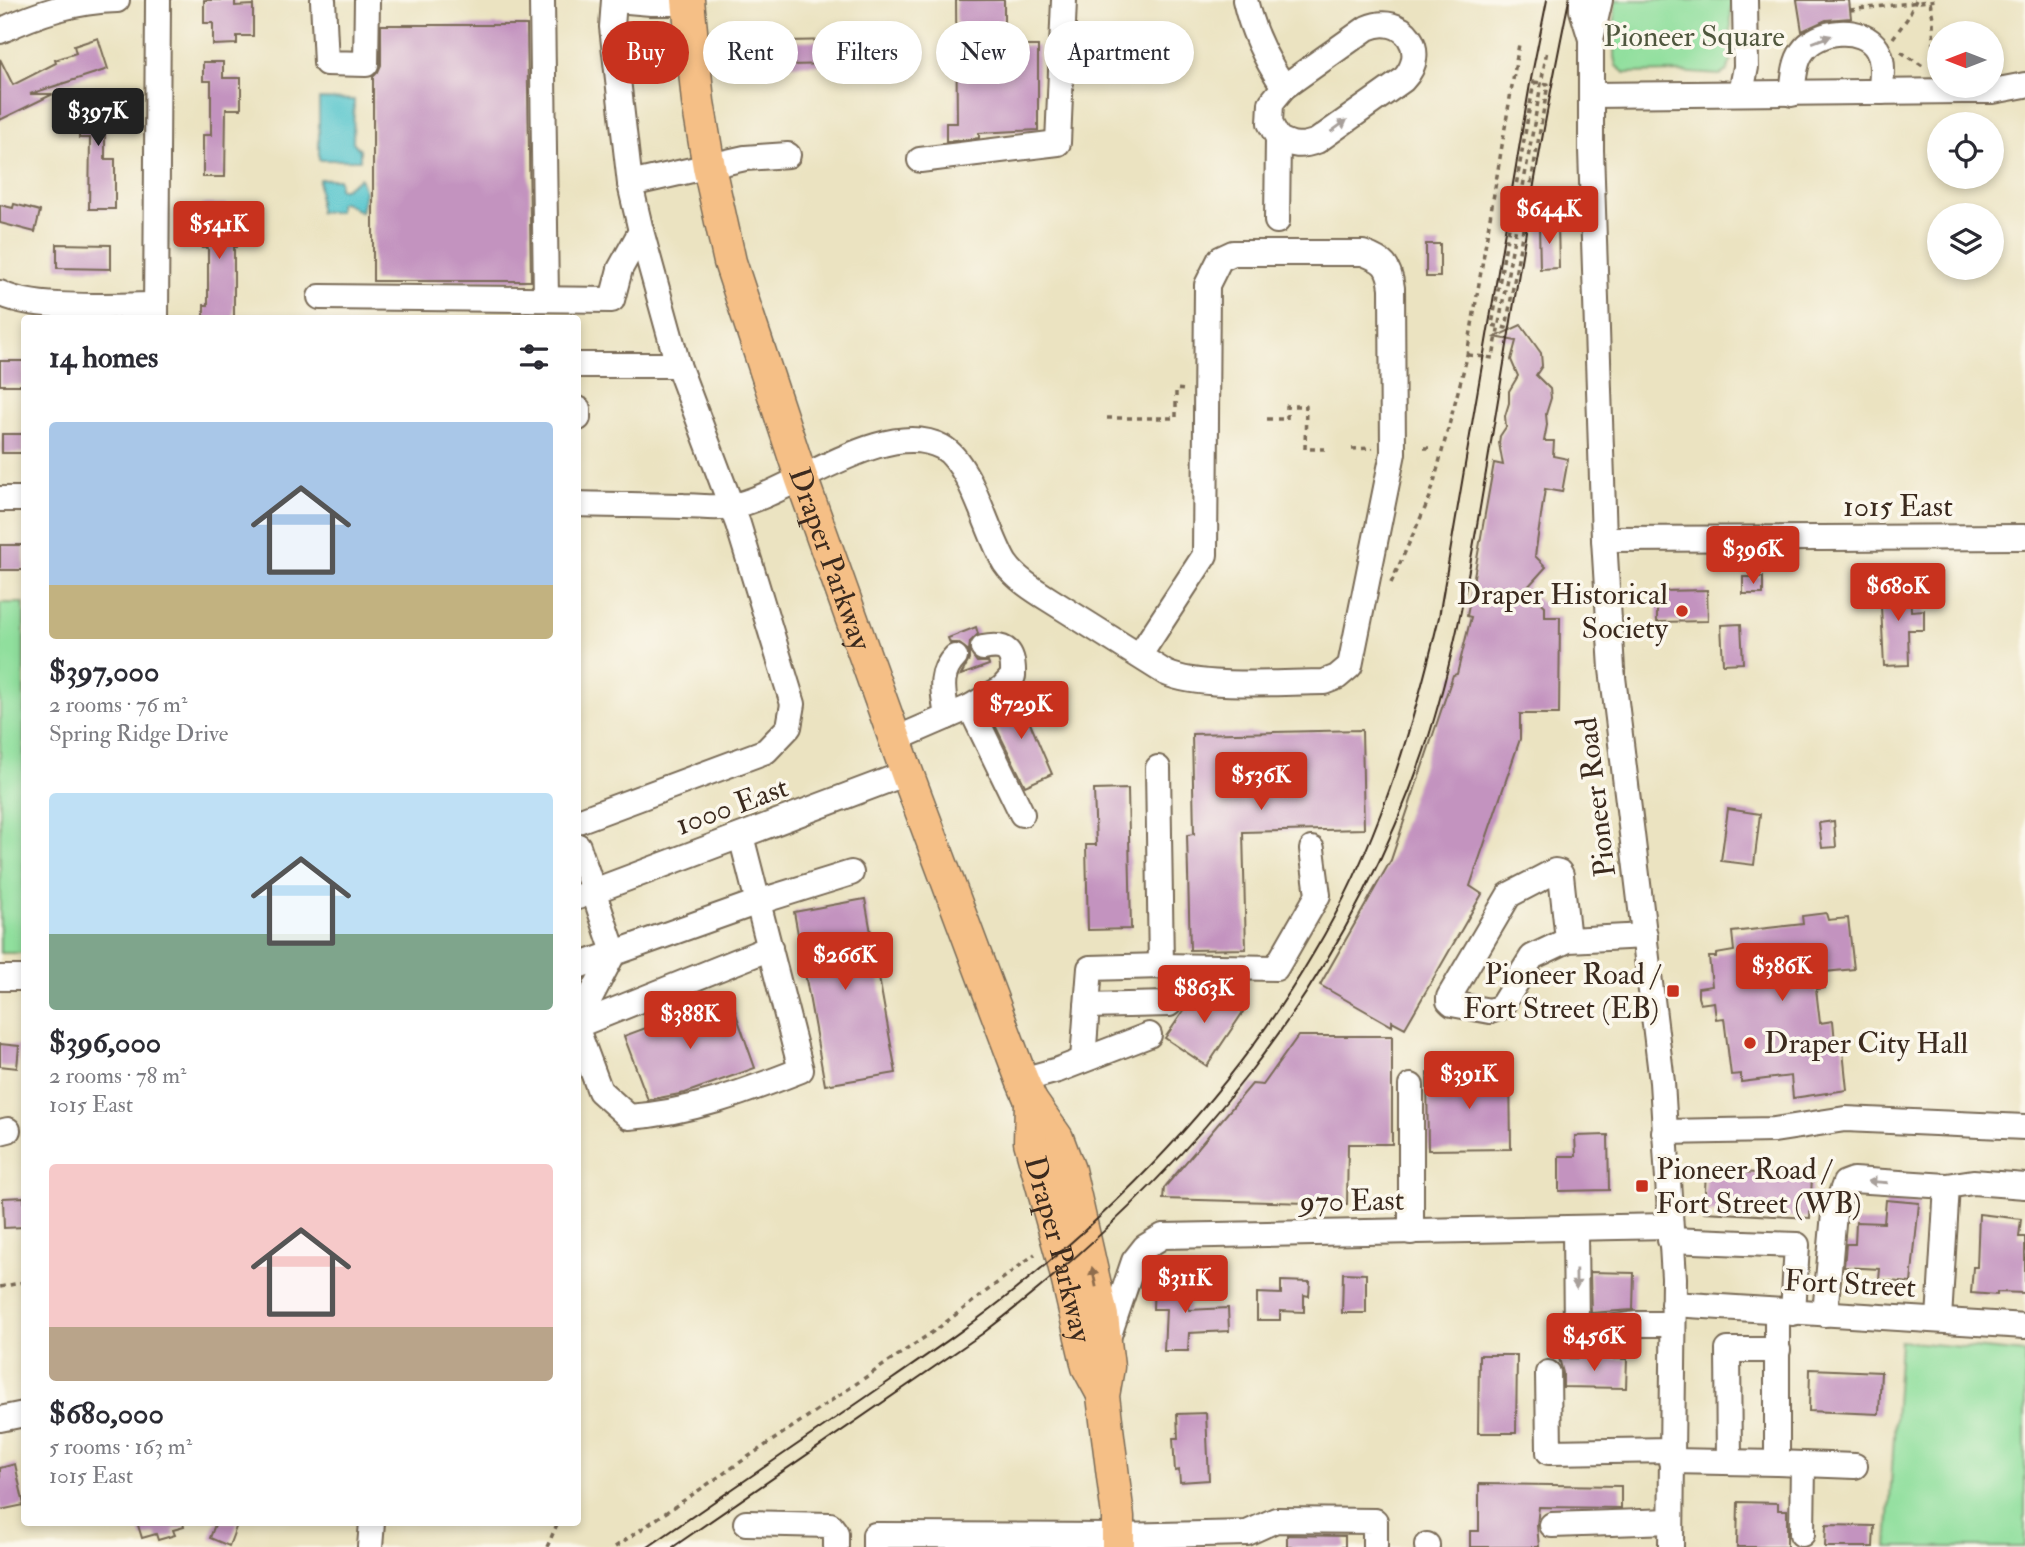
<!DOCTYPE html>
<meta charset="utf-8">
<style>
:root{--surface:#fff;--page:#f2f2f3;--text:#2b2b33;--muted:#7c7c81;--accent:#c8321e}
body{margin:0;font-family:"IM FELL Double Pica",serif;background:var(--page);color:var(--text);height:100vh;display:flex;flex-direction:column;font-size:26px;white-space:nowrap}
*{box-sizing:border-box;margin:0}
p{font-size:23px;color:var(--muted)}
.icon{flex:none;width:38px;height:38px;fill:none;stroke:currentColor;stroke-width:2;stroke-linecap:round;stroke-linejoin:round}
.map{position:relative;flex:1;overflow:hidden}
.details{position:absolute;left:21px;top:315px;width:560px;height:1211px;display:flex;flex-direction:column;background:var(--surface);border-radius:7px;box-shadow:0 4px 10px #0003}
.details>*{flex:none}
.hud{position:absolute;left:602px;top:21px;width:665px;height:63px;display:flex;gap:14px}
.needle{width:46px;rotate:270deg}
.fabs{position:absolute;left:1927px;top:21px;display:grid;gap:14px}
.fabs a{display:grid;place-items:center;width:77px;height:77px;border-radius:50%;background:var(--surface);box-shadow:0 4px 10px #0003;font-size:35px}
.price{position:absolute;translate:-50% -60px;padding:0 16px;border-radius:7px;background:var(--accent);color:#fff;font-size:23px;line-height:46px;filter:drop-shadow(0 2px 4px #0008)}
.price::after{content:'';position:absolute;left:50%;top:42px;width:21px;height:16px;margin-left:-10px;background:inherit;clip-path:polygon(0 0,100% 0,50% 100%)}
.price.on{background:#222;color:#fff}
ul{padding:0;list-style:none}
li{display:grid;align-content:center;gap:14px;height:371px;padding:0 28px}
li span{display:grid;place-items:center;height:217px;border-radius:7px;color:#555}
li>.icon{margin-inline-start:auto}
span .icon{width:126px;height:126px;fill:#fffc;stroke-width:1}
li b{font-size:30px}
h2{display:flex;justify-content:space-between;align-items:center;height:84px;padding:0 28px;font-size:30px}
.tag{padding:0 24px;border-radius:32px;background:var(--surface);box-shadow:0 4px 10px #0003;font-size:24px;line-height:63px}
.tag.on{background:var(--accent);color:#fff}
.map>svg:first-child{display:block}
</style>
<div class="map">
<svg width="2025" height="1547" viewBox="0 0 2025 1547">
<rect width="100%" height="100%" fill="#fbf7ec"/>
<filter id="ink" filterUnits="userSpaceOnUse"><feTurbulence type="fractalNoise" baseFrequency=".0143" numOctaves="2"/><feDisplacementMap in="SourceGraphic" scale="14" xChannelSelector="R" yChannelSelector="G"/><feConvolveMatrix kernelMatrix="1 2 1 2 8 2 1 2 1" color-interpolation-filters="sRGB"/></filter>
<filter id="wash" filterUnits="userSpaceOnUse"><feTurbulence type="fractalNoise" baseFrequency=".00686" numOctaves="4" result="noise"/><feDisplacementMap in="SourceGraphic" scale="28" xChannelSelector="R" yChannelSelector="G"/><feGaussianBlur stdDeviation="1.57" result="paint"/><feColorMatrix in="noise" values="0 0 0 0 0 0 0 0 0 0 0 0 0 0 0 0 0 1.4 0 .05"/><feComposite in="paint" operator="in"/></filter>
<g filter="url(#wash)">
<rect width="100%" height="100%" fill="#ebe3c1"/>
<!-- green -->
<g fill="#90df9d" stroke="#66845e" stroke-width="2">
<path d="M1615,0h116v61l-4,10 -7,4 -43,-3 -52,1 -9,-7 -2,-9z"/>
<rect x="0" y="603" width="24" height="350"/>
<path d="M1900,1341l125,12v194h-138z"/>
</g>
<!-- water -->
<g fill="#59c6cd" stroke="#4a7876" stroke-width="2">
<path d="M319,99l35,1 -1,42 7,8v10h-41z"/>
<path d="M360,178l5,14 -4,20 -18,-10 -4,1v9h-20v-33h20v10h5z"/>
</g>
<g id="blocks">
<!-- building -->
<g fill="#c393bf">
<path d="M204,0h31v6l18,-1v31h-16v8l-24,1v-22h-9z"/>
<path d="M956,0h48v46h34v84l-59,3v5l-33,4v-19h11z"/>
<path d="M1797,0h52l2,18 -25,2 -24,11z"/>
<path d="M381,25h146l4,256h-158v-204l5,-5 3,-7z"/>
<path d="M98,38l10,31 -78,25h23l-53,26v-61l13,26 43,-22 -1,-3 21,-7 -2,-7z"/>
<path d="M833,40l1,24 -45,1 -1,-24z"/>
<path d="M203,62h20v16h18v31h-15l-1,68h-22v-42h8v-54h-8z"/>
<path d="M79,94h35l1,21h-10v44h10v50h-26l1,-71h-11z"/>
<path d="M14,204l26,7 -5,21 -35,-9v-18l13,3z"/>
<path d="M202,204h24v23h11v20h-3v71h-30v-13h4v-57h-6z"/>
<path d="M1558,223l1,45 -19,1 -1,-45z"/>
<path d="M57,244l54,1v24l-54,-1z"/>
<rect x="1426" y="244" width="14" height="33"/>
<path d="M1521,325l20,28 1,13 -6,9 14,14 1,9 -5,16 1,11 -3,16h10l-1,15 15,3 -6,33 -17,-3 -10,67 11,11 -20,22 19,17v11h15l-1,97h-39v25l-50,147 12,8 -77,134 -13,-7v5l-72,-41 71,-125 62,-185 4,-1 14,-57 -4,-1 27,-153 9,2 -4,-22 1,-7 6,-9 -1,-11 4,-13v-12l9,-15 -7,-16 5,-19 -21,-4z"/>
<rect x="0" y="361" width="24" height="24"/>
<rect x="2" y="434" width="22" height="19"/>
<rect x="0" y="545" width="24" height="25"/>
<rect x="1743" y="577" width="20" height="17"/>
<path d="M1910,584l1,27 13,-1v20h-16l1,35 -25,1 -4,-80z"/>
<path d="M1707,590l1,31 -51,1v-22h7v-9z"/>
<path d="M1741,624l2,39 -20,1 -2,-39z"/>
<path d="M976,627l2,7 -8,8 -1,9 -11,-8h-8l-2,-5z"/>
<path d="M969,651l8,11h11l1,3 -28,10 8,-15z"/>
<path d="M1017,693l35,81 -27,12 -36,-73z"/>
<path d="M1362,730l2,99 -121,3 3,117 -56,1 -3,-115 7,-1 -2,-100z"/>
<path d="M1128,789l3,140 -43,1 -2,-85h10l-2,-55z"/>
<path d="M1728,809l32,5 -6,51 -33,-4z"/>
<path d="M1834,821l2,26 -14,1 -3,-25z"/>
<path d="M865,899l31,174 -71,12 -31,-173z"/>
<path d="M1826,913l2,7 20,-2 6,51 -29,3v16l-9,1 4,34 13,-2 2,21 7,-1 5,49 -54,8 -2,-22 -50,6v-8l-10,1 -7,-57 -8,1 -2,-17 -14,2 -2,-7v-9l14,-2 -3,-29h7v-3l18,-3 -2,-19 71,-8 -1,-8z"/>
<path d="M1202,984l41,28 -36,54 -42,-28z"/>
<path d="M730,997l25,71 -70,25 -37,7 -24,-64z"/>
<path d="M1298,1036h94v108h-44l-1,60 -184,-5 1,-11 88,-104 11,1z"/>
<path d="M0,1044l19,2 -2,22 -17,-2z"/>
<path d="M1510,1072l1,77 -83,1 -1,-77z"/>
<path d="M1608,1135l1,55 -50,1v-35h17l-1,-20z"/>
<path d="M1706,1170l106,6 -2,42 -106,-6z"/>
<path d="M24,1197v30l-20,1 -1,-30z"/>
<path d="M1886,1200l33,3 -8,80 -32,-3 1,-11 -36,-2 2,-23h9l1,-22 28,1z"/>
<path d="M1979,1214l42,5 -2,18h6v56l-28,-1v3l-26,-2 2,-26h4z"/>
<path d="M1590,1272l44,1 -1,37 -42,3z"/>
<path d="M1343,1273l23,1v39h-24z"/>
<path d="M1154,1280l36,2 -1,28 39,-2 1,23 -40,2 -1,18h-24l2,-42h-13z"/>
<path d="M1281,1281l29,1 -1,14 -5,-1v17l-24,-1v9h-23v-27l24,1z"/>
<path d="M1479,1355h38l-1,78h-38z"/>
<path d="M1559,1358l68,1 -1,29 -63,-1v-14z"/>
<path d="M1810,1369l71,3 -2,42 -70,-3z"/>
<path d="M1206,1413l3,67 -29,2 -1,-12 -4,1 -2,-33h5l-1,-24z"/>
<path d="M15,1464l9,41 -24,5v-42z"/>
<path d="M1479,1484l142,2v22l-82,-1 -2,18 2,22h-69v-16h9z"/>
<path d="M1738,1502l40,1v7h9v37h-50z"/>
<path d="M137,1522h46l1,5 -11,3 2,5 -17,5 -2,-6 -14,4z"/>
<path d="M216,1522h22l-9,24 -19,-8z"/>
<path d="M1826,1525l48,1 -1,21h-48z"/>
<path d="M1287,1535l58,1v11h-58z"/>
</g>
</g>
</g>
<g filter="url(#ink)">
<use href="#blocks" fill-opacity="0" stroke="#796b57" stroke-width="2"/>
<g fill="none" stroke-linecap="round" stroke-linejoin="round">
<defs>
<g id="minor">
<path d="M323,0l3,63 40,1 1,-64"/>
<path d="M542,0l4,299"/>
<path d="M614,0l-2,27 18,157"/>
<path d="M616,0l35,3h37"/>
<path d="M1245,0c7,32 21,60 39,87"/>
<path d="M1582,0v10l9,29"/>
<path d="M1600,0l-9,39v111l13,389 8,130 50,413 12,196 -3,269"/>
<path d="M0,31c38,-18 75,-30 117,-31"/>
<path d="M1741,93l5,-26 -1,-67"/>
<path d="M1792,94c2,-14 2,-31 10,-42 15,-23 61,-27 75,-3 8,13 4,29 4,43"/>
<path d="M1591,95l371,-4h31l32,-6"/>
<path d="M920,160l138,-17 6,-143"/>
<path d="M1277,221l1,-83 -8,-15 1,-20 13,-16 83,-59c36,-16 64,23 36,52l-86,61c-16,6 -24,5 -39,-3"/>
<path d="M0,293c33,18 116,12 156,12"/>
<path d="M320,297l292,3 8,-31 21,-38"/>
<path d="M156,318l2,-318"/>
<path d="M578,365h100l60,159 55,180 -4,23 -23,24 -188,70"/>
<path d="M678,365l-37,-134 -11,-47 115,-26 43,-3"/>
<path d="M578,409v9"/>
<path d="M0,499h24"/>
<path d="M578,504c35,1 70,1 106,2 15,0 33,3 48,0 56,-10 152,-90 210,-59 29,16 45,86 63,116 10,15 29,27 45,37l116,73c36,16 116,9 158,9l13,-5 13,-11 43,-213 -1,-165c-3,-23 -8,-27 -29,-35h-130l-13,6 -13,26 -2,270 -66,101"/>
<path d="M1604,539l421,-2"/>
<path d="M970,707l32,-19 11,-12c1,-24 -6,-33 -30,-28"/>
<path d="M947,717c-3,-23 -10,-42 8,-60"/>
<path d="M896,739l74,-32 52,107"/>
<path d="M1158,768l3,198"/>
<path d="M578,846l36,106 -36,69"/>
<path d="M578,897l329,-124"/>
<path d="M1568,940l-36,17 -31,50 -11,4 -38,-7 -3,-3v-4l60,-102 46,-24 4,1 2,3 7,65 77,-4"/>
<path d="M578,966l180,-64 93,-29"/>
<path d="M0,978h24"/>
<path d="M1169,1004l-82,2 3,-38 71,-2 115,2 42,-73 -6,-46"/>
<path d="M578,1025l192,-77"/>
<path d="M578,1032l22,59 29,26c60,-4 116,-25 172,-47l-60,-234"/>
<path d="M1083,1060l4,-54"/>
<path d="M1022,1080l36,-10 91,-35"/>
<path d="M0,1132l8,-2"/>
<path d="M1664,1132l110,-2 71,-11 180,8"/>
<path d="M1575,1229l1,100 3,3 58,-8h36"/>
<path d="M1411,1232v-146"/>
<path d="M1670,1240l127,5 -4,68"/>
<path d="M1673,1304l352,22"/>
<path d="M1825,1314l9,-101 11,-30 8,-3 94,6"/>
<path d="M1939,1319l8,-133 26,-4 52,4"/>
<path d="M1107,1341l27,-80 11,-14 18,-11 506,-10"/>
<path d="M1548,1373l1,79 123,-2"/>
<path d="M0,1419l24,-5"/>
<path d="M1671,1461l106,2v-151"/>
<path d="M1729,1462l-1,-112h50"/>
<path d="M1777,1463l78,3"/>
<path d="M746,1523l84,2 6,8v14"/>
<path d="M1552,1525l119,-4"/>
<path d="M1802,1534l1,-70"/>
<path d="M1427,1545v2"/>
<path d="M370,1547l2,-25"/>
<path d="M875,1547v-12l243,1 129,-3 29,-13 99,1v26"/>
</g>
<g id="major">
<path id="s1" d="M688,0l10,102 11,65 21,95 71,215 106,296 115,307 9,21 26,37 12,32 33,146 6,51 -5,29 15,121v30"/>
<path id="s2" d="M1031,1101l-1,41 33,118 25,107 13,24"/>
</g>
</defs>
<!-- minor casing -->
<use href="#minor" stroke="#796b57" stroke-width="28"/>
<!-- major casing -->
<use href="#major" stroke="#796b57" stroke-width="35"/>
<!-- path -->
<g stroke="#796b57" stroke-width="3.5" stroke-dasharray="5 5" stroke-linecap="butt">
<path d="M1930,2l3,16 1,48"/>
<path d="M1850,10l87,-10"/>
<path d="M1893,38l14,-19 9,-19"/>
<path d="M1901,52l22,14"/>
<path d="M1534,82l14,2 -42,244 -14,-3z"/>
<path d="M1468,355l25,3 54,-308"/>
<path d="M1107,418h69v-29l10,1"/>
<path d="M1267,419h20v-13h19l-1,43h22"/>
<path d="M1424,448h10"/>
<path d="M1352,449l21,-1"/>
<path d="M1391,583l39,-86 36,-136 53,-317"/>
<path d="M0,1287l24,-5"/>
<path d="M547,1547l11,-25"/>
<path d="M615,1547l322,-218 98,-75"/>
</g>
<!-- minor -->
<use href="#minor" stroke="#fff" stroke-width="24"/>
<!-- major -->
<use href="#major" stroke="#f5bf86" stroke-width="32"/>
<!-- tram -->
<g stroke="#3b2a1e" stroke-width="2">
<path d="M648,1547c71,-49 143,-98 214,-147 52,-36 105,-71 154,-111 117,-94 221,-205 297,-335 63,-104 98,-219 126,-337l91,-533 17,-84"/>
<path d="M673,1547l309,-213c202,-155 358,-340 442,-583 33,-98 49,-201 66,-303 25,-149 48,-300 79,-448"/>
</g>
</g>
<!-- one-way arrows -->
<defs><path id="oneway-solid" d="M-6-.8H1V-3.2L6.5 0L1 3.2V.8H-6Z" transform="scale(1.75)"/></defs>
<g fill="#a79f9a">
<use href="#oneway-solid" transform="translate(1822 39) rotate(-21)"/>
<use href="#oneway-solid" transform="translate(1339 126) rotate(-36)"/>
<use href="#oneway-solid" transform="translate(1878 1182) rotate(-176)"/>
<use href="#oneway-solid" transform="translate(1576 1279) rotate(89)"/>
</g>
<use fill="#8f6d4d" href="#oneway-solid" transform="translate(1094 1277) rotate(-102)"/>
</g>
<!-- markers -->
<g fill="#c8321e" stroke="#fbf7ec" stroke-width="2.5">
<circle cx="1682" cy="611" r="7"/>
<rect x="1666" y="984" width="14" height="14" rx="3.5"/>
<circle cx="1750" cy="1043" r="7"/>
<rect x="1635" y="1179" width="14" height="14" rx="3.5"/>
</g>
<g text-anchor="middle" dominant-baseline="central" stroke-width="7" stroke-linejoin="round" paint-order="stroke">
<!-- park labels -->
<g font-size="30" fill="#50573e" stroke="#fbf7ec">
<text x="1694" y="36">Pioneer Square</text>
</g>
<!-- street labels -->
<g font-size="30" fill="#3b2a1e" stroke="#fbf7ec">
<text x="1898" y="506">1015 East</text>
<text stroke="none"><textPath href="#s1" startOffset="579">Draper Parkway</textPath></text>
<text transform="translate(1596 797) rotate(-97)">Pioneer Road</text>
<text transform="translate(732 806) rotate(-20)">1000 East</text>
<text transform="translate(1352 1201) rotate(-1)">970 East</text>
<text stroke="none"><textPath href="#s2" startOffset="152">Draper Parkway</textPath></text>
<text transform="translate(1850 1284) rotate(3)">Fort Street</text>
</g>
<!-- poi labels -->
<g font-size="30" fill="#3b2a1e" stroke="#fbf7ec" text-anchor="end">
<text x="1668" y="594">Draper Historical<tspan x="1668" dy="34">Society</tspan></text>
<text x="1659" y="974">Pioneer Road /<tspan x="1659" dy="34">Fort Street (EB)</tspan></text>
<text x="1764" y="1043" text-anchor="start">Draper City Hall</text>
<text x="1656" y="1169" text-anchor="start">Pioneer Road /<tspan x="1656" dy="34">Fort Street (WB)</tspan></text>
</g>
</g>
</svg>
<div class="fabs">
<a><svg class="needle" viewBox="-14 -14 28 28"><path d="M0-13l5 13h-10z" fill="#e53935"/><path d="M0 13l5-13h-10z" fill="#7c7c81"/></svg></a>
<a><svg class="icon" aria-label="locate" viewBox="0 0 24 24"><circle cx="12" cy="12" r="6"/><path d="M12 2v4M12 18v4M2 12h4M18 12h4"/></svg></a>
<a><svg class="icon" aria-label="layers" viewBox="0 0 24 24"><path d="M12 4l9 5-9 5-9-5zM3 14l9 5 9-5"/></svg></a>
</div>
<b class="price on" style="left:98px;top:148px">$397K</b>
<b class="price" style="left:1549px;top:246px">$644K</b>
<b class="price" style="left:219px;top:261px">$541K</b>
<b class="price" style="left:1753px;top:586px">$396K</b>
<b class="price" style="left:1898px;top:623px">$680K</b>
<b class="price" style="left:1021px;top:741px">$729K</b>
<b class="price" style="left:1261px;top:812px">$536K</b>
<b class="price" style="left:845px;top:992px">$266K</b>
<b class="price" style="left:1782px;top:1003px">$386K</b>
<b class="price" style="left:1204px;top:1025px">$863K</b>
<b class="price" style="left:690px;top:1051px">$388K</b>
<b class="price" style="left:1469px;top:1111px">$391K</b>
<b class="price" style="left:1185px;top:1315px">$311K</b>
<b class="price" style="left:1594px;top:1373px">$456K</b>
<div class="hud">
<a class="tag on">Buy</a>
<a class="tag">Rent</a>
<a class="tag">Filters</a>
<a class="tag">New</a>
<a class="tag">Apartment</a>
</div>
<section class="details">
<h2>14 homes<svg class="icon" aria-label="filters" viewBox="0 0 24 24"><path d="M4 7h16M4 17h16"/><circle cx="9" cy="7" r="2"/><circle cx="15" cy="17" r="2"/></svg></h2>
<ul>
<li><span style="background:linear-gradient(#a9c7e8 75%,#c2b280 0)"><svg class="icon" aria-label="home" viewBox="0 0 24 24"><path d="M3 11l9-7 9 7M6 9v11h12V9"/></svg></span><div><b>$397,000</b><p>2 rooms · 76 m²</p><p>Spring Ridge Drive</p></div></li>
<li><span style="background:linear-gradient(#bfe0f5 65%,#7fa58c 0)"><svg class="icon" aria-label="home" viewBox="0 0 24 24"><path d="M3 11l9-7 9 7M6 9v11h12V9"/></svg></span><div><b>$396,000</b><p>2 rooms · 78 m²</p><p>1015 East</p></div></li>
<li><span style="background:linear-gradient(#f6c9c9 75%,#b9a48a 0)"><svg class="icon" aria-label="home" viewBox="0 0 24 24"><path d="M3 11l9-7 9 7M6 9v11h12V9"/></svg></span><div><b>$680,000</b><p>5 rooms · 163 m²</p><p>1015 East</p></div></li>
</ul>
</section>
</div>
